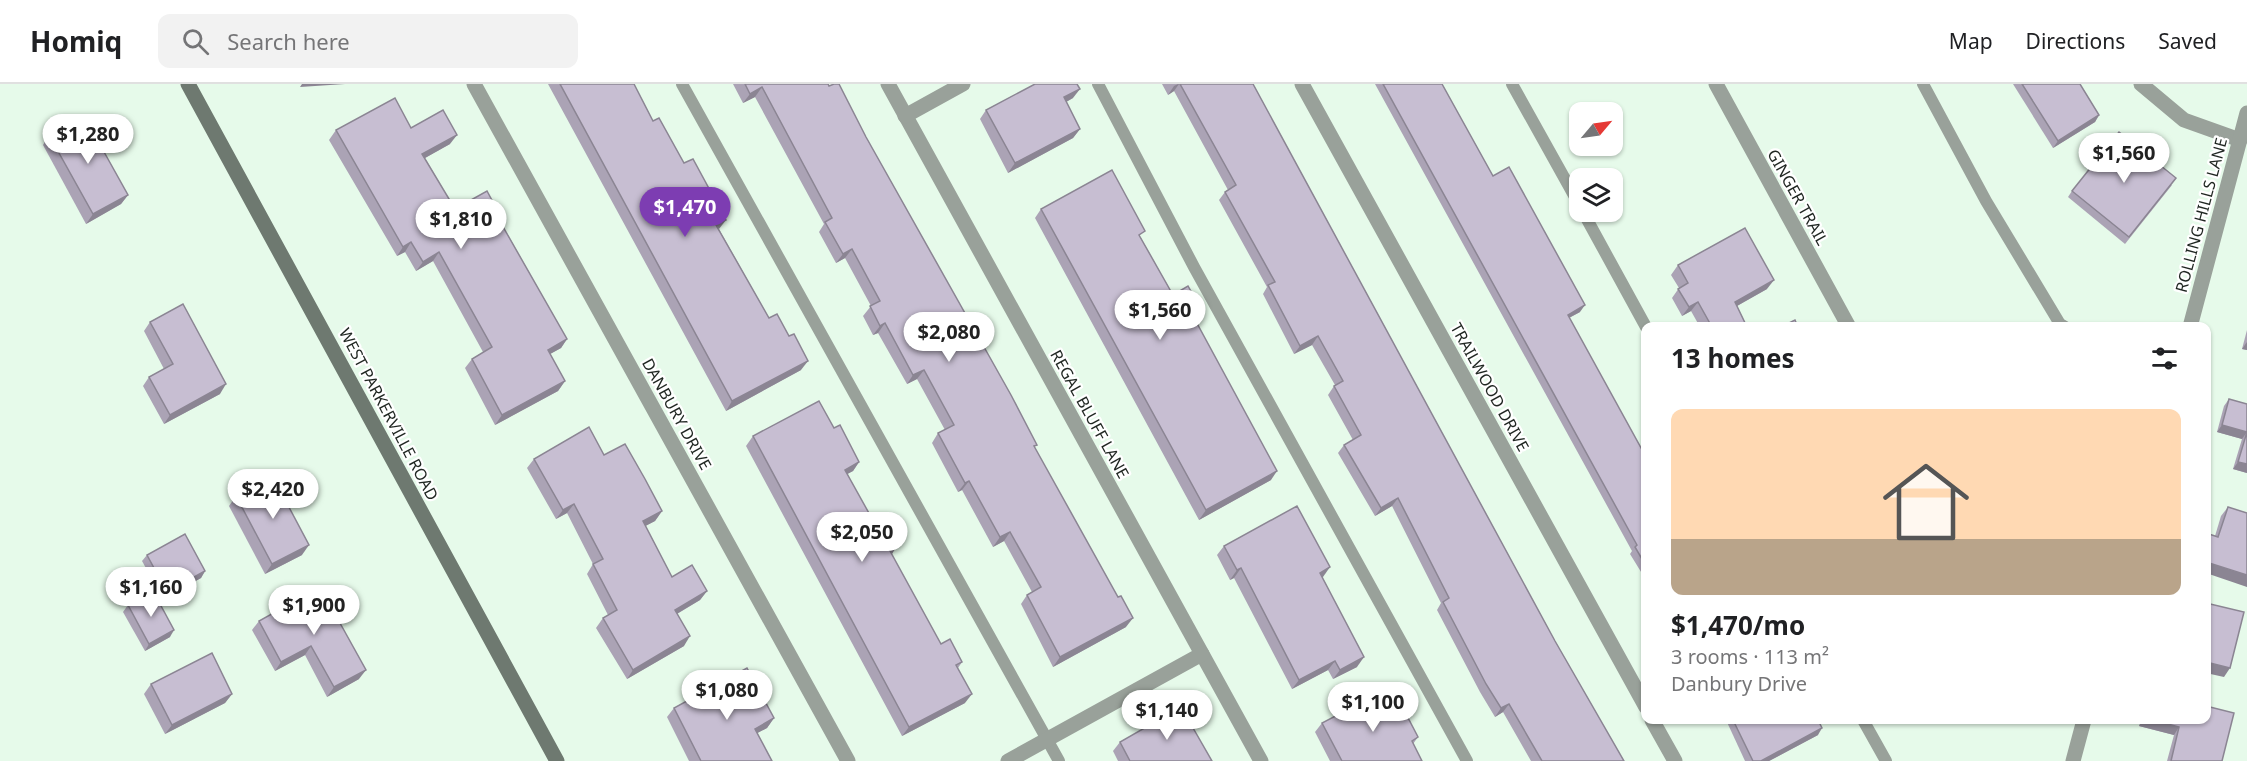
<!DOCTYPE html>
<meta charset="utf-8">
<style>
:root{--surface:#fff;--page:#f2f2f2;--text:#202124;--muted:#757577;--line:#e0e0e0;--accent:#7d3db2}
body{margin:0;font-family:"Noto Sans",sans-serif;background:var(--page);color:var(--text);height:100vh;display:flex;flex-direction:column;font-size:22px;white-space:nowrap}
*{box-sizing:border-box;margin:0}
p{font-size:20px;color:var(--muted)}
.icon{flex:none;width:33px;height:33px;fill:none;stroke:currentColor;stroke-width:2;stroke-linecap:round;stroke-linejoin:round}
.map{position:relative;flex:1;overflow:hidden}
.drawer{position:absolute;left:1641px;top:238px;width:570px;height:402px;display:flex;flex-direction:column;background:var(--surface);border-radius:12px;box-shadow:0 2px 4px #0004}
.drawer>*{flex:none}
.needle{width:39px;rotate:61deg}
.buttons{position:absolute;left:1569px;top:18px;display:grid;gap:12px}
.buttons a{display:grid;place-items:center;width:54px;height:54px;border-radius:12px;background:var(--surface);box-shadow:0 2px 4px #0004;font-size:30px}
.price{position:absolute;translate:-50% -51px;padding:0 14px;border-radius:21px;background:#fff;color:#222;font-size:20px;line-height:39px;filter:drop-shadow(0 2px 3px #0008)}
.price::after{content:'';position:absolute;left:50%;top:36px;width:18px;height:14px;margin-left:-9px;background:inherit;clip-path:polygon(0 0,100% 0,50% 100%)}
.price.current{background:var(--accent);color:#fff}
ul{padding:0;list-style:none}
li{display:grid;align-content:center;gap:12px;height:318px;padding:0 30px}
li+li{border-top:2px solid var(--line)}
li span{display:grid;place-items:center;height:186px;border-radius:12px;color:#555}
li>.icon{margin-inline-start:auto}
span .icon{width:108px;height:108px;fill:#fffc;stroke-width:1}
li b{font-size:26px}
h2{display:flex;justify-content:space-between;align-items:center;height:72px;padding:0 30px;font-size:26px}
header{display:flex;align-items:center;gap:36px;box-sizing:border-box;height:84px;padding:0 30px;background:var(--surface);border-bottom:2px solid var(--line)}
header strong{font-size:28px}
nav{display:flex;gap:33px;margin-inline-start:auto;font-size:21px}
.search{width:420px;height:54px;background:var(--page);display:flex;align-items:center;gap:15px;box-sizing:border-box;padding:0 21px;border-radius:12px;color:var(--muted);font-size:22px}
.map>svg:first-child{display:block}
</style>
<header>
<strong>Homiq</strong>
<div class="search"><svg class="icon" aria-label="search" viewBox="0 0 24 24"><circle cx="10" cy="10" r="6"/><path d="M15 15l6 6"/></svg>Search here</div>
<nav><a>Map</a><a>Directions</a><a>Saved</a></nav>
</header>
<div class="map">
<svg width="2247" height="677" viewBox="0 0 2247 677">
<rect width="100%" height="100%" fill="#e6faea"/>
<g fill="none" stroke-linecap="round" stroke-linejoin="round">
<!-- lane -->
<g stroke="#99a19a" stroke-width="12">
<path d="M682,0l377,677"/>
<path d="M1098,0l96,183 273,494"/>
<path d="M1512,0l68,122"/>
<path d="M1923,0l63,117 74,123 5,3"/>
<path d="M1583,128l63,115"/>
<path d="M1863,636l23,41"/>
</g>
<!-- street -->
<g stroke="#99a19a" stroke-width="15">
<path d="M474,0l374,677"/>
<path d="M888,0l373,677"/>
<path d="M1302,0l344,623"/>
<path d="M1716,0l133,243"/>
<path d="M2141,0l43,36 56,20"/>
<path d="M905,32l58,-32"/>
<path d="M2190,243l57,-214"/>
<path d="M1652,636l23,41"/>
<path d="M1008,677l194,-107"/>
<path d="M2073,677l11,-41"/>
</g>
<!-- secondary -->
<path stroke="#6e7970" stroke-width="15" d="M188,0l369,677"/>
</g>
<!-- wall -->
<g fill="#aba3b5">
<path d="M548,0h86l19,37 66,108 50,89 32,52 -75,41z"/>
<path d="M733,0h95l38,53 169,311 91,179 -73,40 -32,-63 6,-9 5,-3 -28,-51 -11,6 -31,-57 -4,2 -26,-49 6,-10 7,-3 -28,-51 -10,5 -29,-51 -5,2 -10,-19 8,-10 -26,-48 -9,5 -17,-31 5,-8 -69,-127 -12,6z"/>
<path d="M1162,0h91l302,557 69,120h-93l-28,-49 -8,5 -15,-25 -43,-82 4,-7 -49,-97 -17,10 -37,-63 6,-8 9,-5 -25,-45 6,-9 1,-1 -23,-40 -18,9 -31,-60 4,-7 -48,-87 6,-8 3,-2 -54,-99 -6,4z"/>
<path d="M1375,0h67l51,92 87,136 -11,6 77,139v123l-16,-26 2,-3z"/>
<path d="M2013,0h67l19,31 -4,7 -42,26z"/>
<path d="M1073,14l-7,4 14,27 -7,9 -65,35 -28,-54 6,-9z"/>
<path d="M411,44l39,16 -25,14 30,51 44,10 68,120 -6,9 -11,6 15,27 -7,10 -63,34 -30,-57 7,-9 11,-7 -50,-91 -17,10 -11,-19 -8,4 -68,-116 7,-10z"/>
<path d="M49,51l79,60 -7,9 -35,20 -43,-79z"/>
<path d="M2172,101l-47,59 -57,-47 4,-6z"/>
<path d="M1041,125l100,29 32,57 21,23 77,162 -72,40 -164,-302z"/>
<path d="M1678,181l89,24 -30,17 10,21h-47l-9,-16 -9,5 -10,-18 7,-10 -8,-13z"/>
<path d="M150,238l70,72 -56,30 -21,-38 6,-9 15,-8 -20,-38z"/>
<path d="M2247,246v20l-5,-1z"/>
<path d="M2229,315l18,5v69l-14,-4 9,-30 -25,-7 7,-26z"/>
<path d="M834,344l25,34 -6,9 -6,3 94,170 21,18 -4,6 7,35 -63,33 -156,-290 7,-10z"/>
<path d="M604,371l58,56 -7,10 -10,5 27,51 35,14 -7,9 -23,14 7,32 -57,33 -31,-51 7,-10 5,-3 -21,-41 6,-10 -26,-51 -11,6 -29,-51 7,-9z"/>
<path d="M236,412l66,59 -37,19 -36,-68z"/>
<path d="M2228,423l19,6v74l-32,-51 6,-20z"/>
<path d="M1224,462l99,31h-1l35,90 -24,12 -5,-9 -36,19 -58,-111 -4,2 -13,-25z"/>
<path d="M147,471l58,16 -4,7 -38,21 -21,-38z"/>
<path d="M320,503l39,92 -32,18 -22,-42 -30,16 -23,-41 7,-9z"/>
<path d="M128,521l42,32 -25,14 -22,-39z"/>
<path d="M151,600l81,10 -7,9 -60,31 -21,-40z"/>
<path d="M674,624l100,10 -7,10 -10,5 15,28h-83l-22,-44z"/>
<path d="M1397,634l21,19 -5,7 9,17h-92l-15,-29 7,-9z"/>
<path d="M1726,636h92v15l-49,26h-24z"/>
<path d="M2141,636h65l16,41h-55l7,-26 -35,-9z"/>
<path d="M1120,658l92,19h-94l-5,-10z"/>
</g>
<!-- shaded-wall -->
<g fill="#8b8593">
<path d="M302,0h43l-45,3z"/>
<path d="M1178,0h1l-5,7 -6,4 6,-9z"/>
<path d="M762,3l-7,10 -12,6 7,-9z"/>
<path d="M1080,5l-7,9 -16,9 7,-10z"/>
<path d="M2099,31l-4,7 -42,26 5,-7z"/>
<path d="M1080,45l-7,9 -65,35 7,-10z"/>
<path d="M457,51l-7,9 -34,19 6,-9z"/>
<path d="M128,111l-7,9 -35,20 7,-10z"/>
<path d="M726,136l-7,9 -3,-4z"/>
<path d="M411,158l-6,10 -8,4 6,-9z"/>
<path d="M852,165l-7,9 -9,5 7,-9z"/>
<path d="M439,168l-6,9 -17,10 7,-9z"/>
<path d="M1774,196l-7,9 -39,22 7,-9z"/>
<path d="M1698,218l-7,9 -9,5 7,-9z"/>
<path d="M1585,221l-5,7 -17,9 5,-6z"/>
<path d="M1201,225l-6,9 -3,-4z"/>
<path d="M885,239l-7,10 -5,2 7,-9z"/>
<path d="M1318,252l-6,9 -18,9 6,-8z"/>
<path d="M567,255l-6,9 -20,11 7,-9z"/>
<path d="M2247,258v8l-5,-1z"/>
<path d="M808,277l-7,9 -75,41 6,-10z"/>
<path d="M924,286l-7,9 -10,5 6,-9z"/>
<path d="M565,297l-7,10 -63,34 7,-10z"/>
<path d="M226,300l-6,10 -56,30 6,-9z"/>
<path d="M2222,341l25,7 -5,7 -25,-7z"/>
<path d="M859,378l-6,9 -15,8 7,-9z"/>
<path d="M2238,378l9,2v9l-14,-4z"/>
<path d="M1277,387l-6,9 -72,40 7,-10z"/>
<path d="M969,397l-7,9 -4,2 7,-9z"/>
<path d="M1398,414l-6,8 -17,10 6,-8z"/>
<path d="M574,420l-7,9 -11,6 7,-9z"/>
<path d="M662,427l-7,10 -19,10 7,-10z"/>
<path d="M1010,448l-6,9 -11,6 7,-10z"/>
<path d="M898,460l-6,10 -3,-5z"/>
<path d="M309,461l-7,10 -37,19 7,-10z"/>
<path d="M2206,478l41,13v12l-41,-14z"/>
<path d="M1330,483l-7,10 -10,5 7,-9z"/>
<path d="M1241,484l-7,10 -4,2 7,-10z"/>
<path d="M205,487l-4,7 -38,21 4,-7z"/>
<path d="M707,507l-7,9 -32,19 7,-9z"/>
<path d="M1133,534l-7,9 -73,40 7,-10z"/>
<path d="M174,546l-4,7 -25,14 4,-7z"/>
<path d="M690,552l-6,10 -57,33 6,-9z"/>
<path d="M311,562l-6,9 -30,16 6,-9z"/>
<path d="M1364,573l-7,10 -24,12 7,-9z"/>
<path d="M1335,577l-7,9 -36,19 7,-9z"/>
<path d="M2206,578l24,6 -6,9 -18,-4z"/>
<path d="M366,586l-7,9 -32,18 7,-10z"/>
<path d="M232,610l-7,9 -60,31 7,-9z"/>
<path d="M972,610l-7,9 -63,33 7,-9z"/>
<path d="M1509,620l-6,8 -8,5 6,-9z"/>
<path d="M774,634l-7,10 -19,10 7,-9z"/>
<path d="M2143,636h10l26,7 -5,8 -35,-9z"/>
<path d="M1822,644l-4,7 -49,26h-8z"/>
</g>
<!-- building -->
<g fill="#c7bed2" stroke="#8b8593" stroke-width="1.5">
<path d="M560,0h74l19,37 6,-3 25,45 9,-4 33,61 -10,5 53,93 8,-4 12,22 5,-2 14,27 -76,40z"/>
<path d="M745,0h83l1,2 5,-2h5l27,53 145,258 26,50 -3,1 84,151 3,-1 12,22 -73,39 -33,-62 14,-8 -31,-55 -10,5 -31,-56 -4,2 -27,-50 16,-8 -30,-55 -11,5 -28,-52 -5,3 -10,-20 10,-5 -28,-52 -9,5 -18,-32 7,-4 -70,-131 -12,7z"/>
<path d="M1035,0h42l3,5 -16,8 16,32 -65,34 -29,-53z"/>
<path d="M1180,0h73l302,557 69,120h-82l-33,-57 -8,4 -15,-24 -43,-82 6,-4 -51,-100 -17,10 -37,-63 17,-10 -27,-49 9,-5 -25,-45 -18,10 -32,-61 7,-3 -50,-90 11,-7z"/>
<path d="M1383,0h59l51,92 16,-9 76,138 -17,10 78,142v109l-11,-19 2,-2z"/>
<path d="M2022,0h58l19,31 -41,26z"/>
<path d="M395,14l16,30 32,-18 14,25 -35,19 33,55 32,-18 14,26 -3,1 69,121 -19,11 17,31 -63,34 -30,-56 20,-12 -53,-95 -16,10 -12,-20 -8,5 -67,-117z"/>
<path d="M84,32l44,79 -35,19 -44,-79z"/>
<path d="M2119,48l57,46 -47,59 -57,-46z"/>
<path d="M1112,86l33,61 -6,4 34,60 15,-9 13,23 -9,5 85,157 -71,39 -165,-301z"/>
<path d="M1745,144l29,52 -39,22 12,25h-35l-14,-25 -9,5 -11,-18 10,-6 -10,-18z"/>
<path d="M183,220l43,80 -56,31 -21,-38 24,-13 -23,-42z"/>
<path d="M1795,236l3,7h-17z"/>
<path d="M2229,315l18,5v60l-9,-2 9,-30 -25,-7z"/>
<path d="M819,317l15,27 6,-3 19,37 -14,8 30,54 9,-5 14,25 -9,5 52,95 9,-5 12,23 -6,3 16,29 -63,33 -156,-291z"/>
<path d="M589,343l15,28 21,-11 20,35 17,32 -19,10 29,56 20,-12 15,26 -32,19 15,26 -57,34 -30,-52 14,-8 -24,-46 10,-5 -29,-55 -11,6 -29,-51z"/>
<path d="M273,393l36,68 -37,19 -36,-68z"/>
<path d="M1297,422l33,61 -10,6 44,84 -24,13 -5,-9 -36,19 -58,-112 -4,2 -13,-24z"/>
<path d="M2228,423l19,6v62l-41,-13v-29l12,4z"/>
<path d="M185,450l20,37 -38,21 -20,-37z"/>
<path d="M320,503l46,83 -32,17 -23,-41 -30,16 -22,-41z"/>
<path d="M153,507l21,39 -25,14 -21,-39z"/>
<path d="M2206,519l38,9 -14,56 -24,-6z"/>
<path d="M212,569l20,41 -60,31 -21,-41z"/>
<path d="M747,584l27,50 -19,11 17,32h-71l-27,-53z"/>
<path d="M1383,607l14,27 9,-4 12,23 -6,4 10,20h-80l-20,-38z"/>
<path d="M2206,622l28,7 -12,48h-51l8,-34 -26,-7h53z"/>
<path d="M1181,623l31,54h-82l-10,-19z"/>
<path d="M1733,636h85l4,8 -61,33h-8z"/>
</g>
<g text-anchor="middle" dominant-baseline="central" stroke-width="4.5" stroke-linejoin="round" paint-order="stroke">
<!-- street labels -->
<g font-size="16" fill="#1f2621" stroke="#fff">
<text transform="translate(1798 113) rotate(61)">GINGER TRAIL</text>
<text transform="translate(2201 131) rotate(-75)">ROLLING HILLS LANE</text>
<text transform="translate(1490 303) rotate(61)">TRAILWOOD DRIVE</text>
<text transform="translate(389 330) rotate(62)">WEST PARKERVILLE ROAD</text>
<text transform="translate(677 330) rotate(61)">DANBURY DRIVE</text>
<text transform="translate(1090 330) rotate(61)">REGAL BLUFF LANE</text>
</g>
</g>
</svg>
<div class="buttons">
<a><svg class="needle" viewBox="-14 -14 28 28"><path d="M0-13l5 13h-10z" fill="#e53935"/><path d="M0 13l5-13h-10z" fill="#757577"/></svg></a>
<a><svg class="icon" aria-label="layers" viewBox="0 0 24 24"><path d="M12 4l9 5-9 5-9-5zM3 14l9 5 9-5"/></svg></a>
</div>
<b class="price" style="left:88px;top:81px">$1,280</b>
<b class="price" style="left:2124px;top:100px">$1,560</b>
<b class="price current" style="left:685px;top:154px">$1,470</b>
<b class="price" style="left:461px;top:166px">$1,810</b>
<b class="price" style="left:1160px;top:257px">$1,560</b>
<b class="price" style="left:949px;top:279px">$2,080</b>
<b class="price" style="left:273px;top:436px">$2,420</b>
<b class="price" style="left:862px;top:479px">$2,050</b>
<b class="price" style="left:151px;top:534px">$1,160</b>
<b class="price" style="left:314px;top:552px">$1,900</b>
<b class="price" style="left:727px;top:637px">$1,080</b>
<b class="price" style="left:1373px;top:649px">$1,100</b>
<b class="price" style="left:1167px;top:657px">$1,140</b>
<section class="drawer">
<h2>13 homes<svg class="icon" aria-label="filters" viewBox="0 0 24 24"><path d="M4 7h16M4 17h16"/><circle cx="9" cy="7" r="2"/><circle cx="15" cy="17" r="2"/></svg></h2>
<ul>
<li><span style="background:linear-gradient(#ffd9b3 70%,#b9a48a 0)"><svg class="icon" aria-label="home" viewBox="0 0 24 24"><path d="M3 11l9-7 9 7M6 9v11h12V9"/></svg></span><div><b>$1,470/mo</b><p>3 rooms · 113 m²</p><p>Danbury Drive</p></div></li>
</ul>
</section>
</div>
